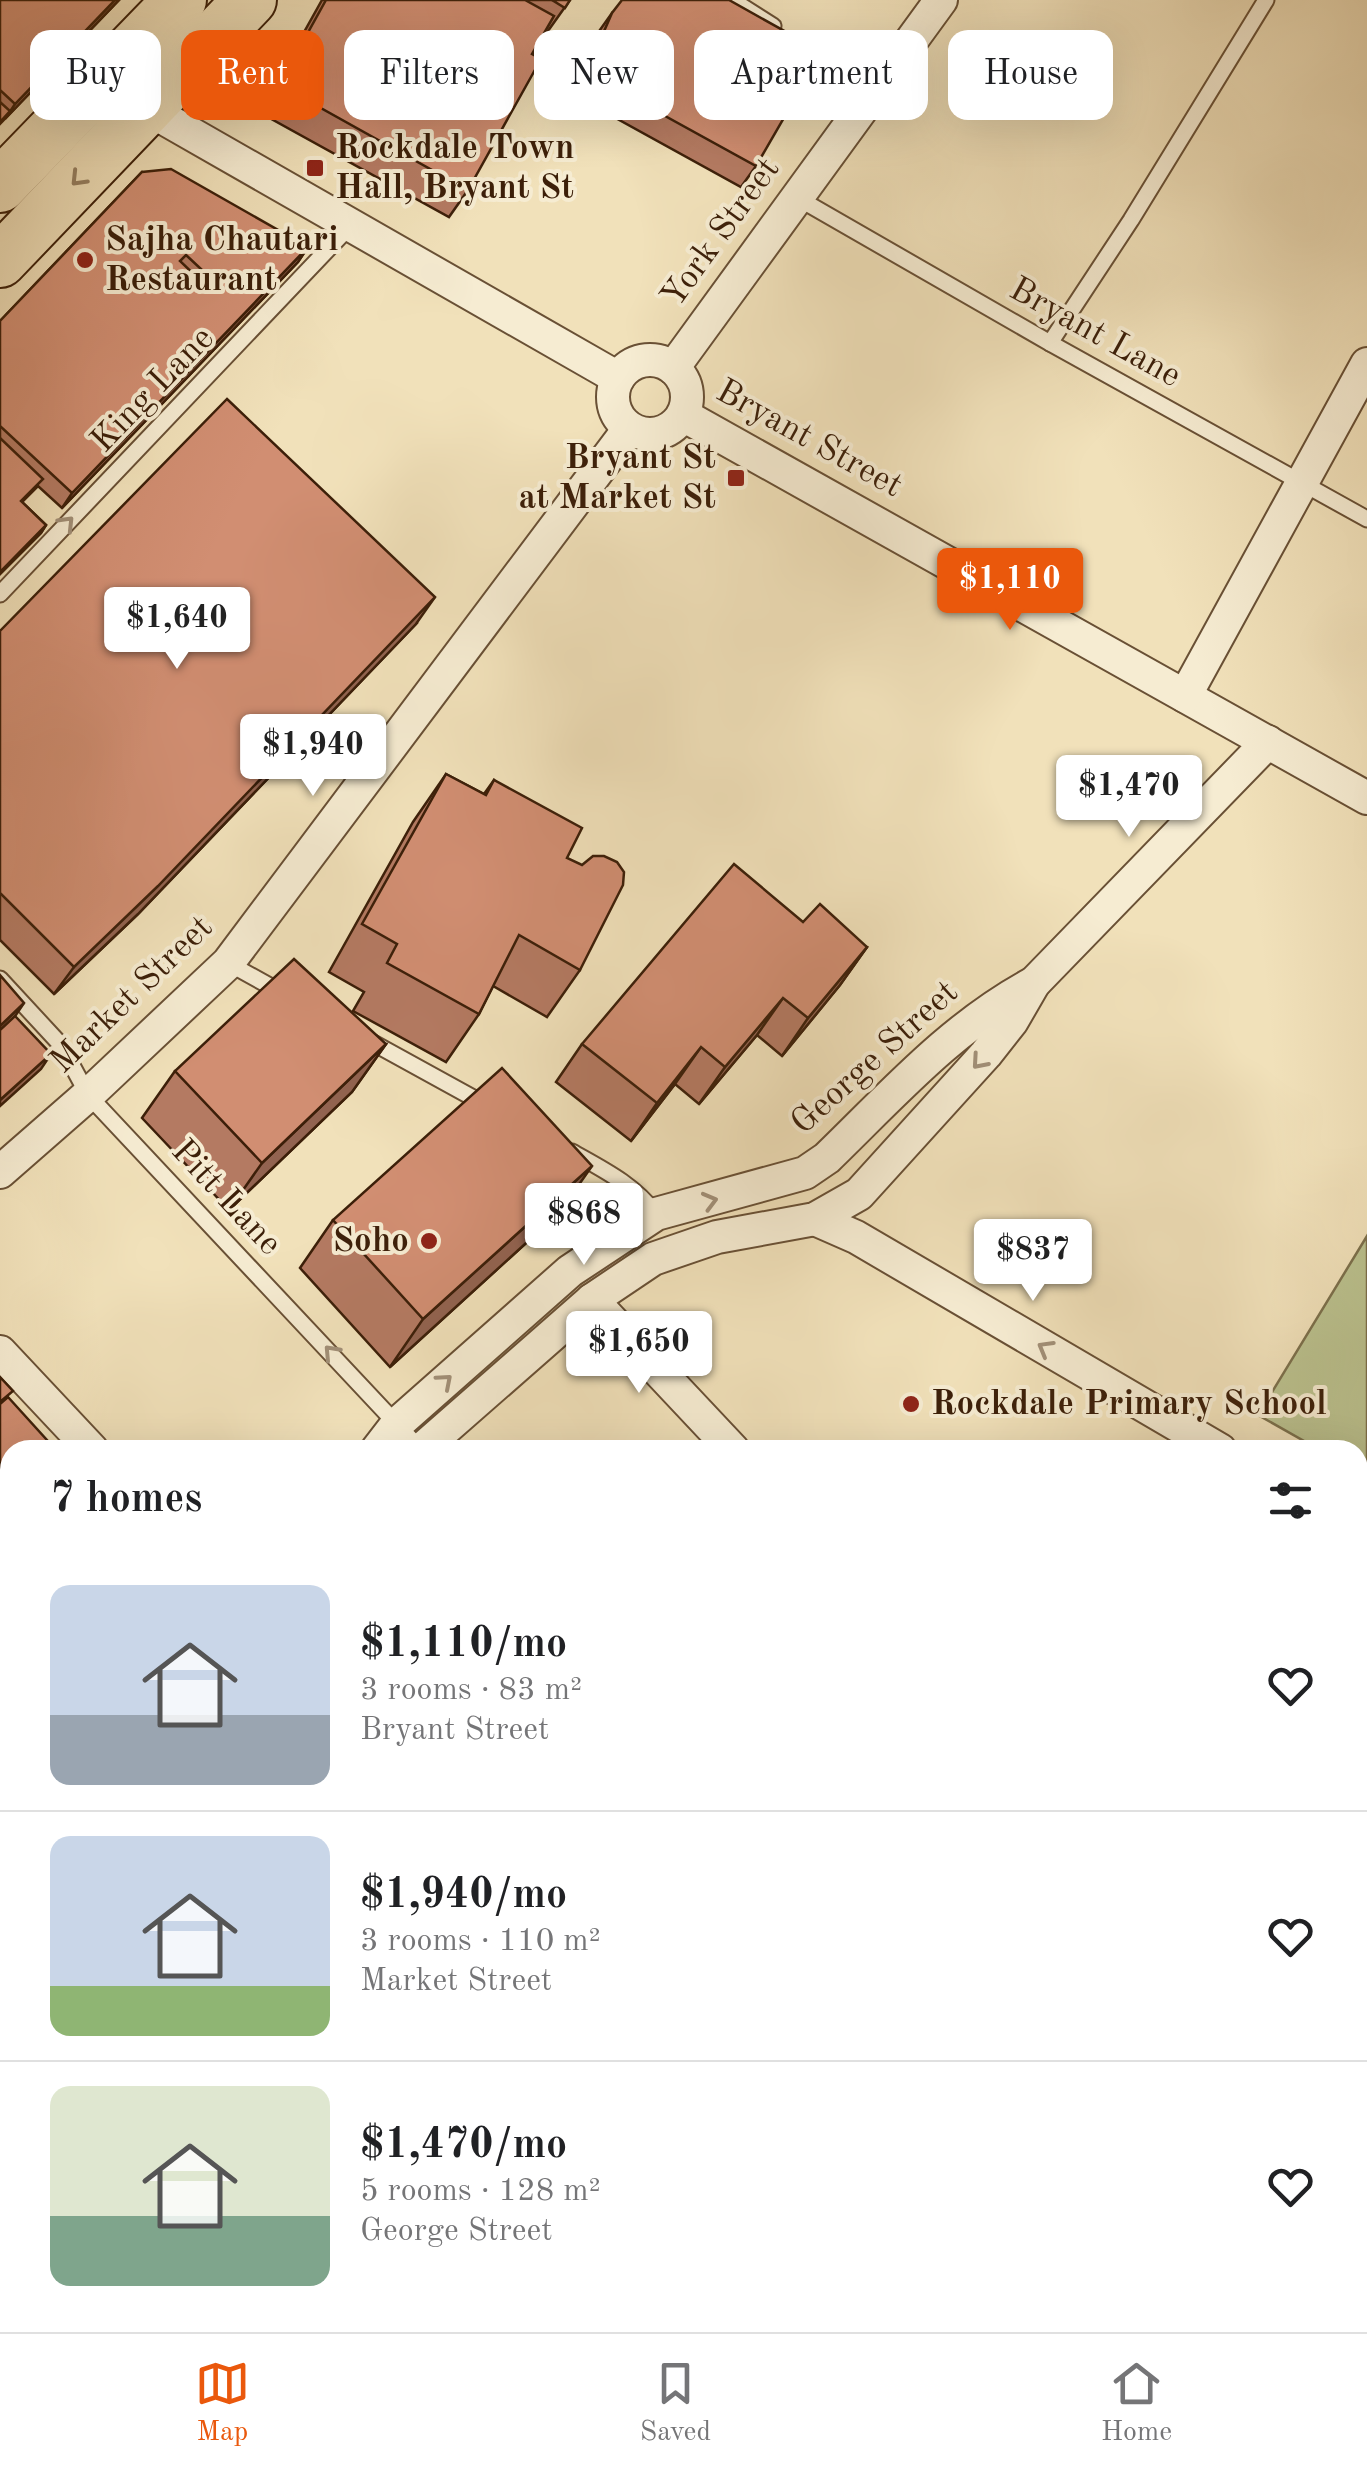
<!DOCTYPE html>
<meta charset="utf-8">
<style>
:root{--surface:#fff;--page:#f2f2f2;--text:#202124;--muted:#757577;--line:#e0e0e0;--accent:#ea580c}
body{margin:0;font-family:"Old Standard TT",serif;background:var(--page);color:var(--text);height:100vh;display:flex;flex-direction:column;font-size:38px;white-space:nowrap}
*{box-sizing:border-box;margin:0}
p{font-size:32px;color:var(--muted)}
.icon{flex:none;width:55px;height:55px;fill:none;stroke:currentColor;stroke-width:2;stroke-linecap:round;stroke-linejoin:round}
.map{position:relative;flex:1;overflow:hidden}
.drawer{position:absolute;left:0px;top:1440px;width:1368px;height:892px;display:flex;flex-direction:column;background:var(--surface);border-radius:30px 30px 0 0;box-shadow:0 10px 40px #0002}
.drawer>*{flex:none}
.guide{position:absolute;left:30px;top:30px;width:1308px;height:90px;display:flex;gap:20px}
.price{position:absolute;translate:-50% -85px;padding:0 22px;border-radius:10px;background:#fff;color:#222;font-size:32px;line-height:65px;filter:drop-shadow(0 2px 5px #0008)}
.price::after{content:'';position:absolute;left:50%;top:60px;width:30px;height:22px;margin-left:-15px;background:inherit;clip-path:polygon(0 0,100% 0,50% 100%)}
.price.active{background:var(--accent);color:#fff}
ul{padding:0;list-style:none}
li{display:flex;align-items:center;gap:30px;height:250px;padding:0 50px}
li+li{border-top:2px solid var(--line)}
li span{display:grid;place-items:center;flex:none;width:280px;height:200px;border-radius:20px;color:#555}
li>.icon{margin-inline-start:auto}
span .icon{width:120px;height:120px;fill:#fffc;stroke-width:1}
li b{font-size:42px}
h2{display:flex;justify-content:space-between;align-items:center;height:120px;padding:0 50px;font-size:42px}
.chip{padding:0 35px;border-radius:20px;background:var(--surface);box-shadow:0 10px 40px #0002;font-size:35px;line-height:90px}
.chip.active{background:var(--accent);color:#fff}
.dock{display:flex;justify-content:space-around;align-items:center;height:140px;border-top:2px solid var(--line);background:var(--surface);font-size:28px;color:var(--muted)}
.dock a{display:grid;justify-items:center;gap:5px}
.dock .active{color:var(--accent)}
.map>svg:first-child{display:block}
</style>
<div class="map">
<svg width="1367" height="2332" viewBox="0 0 1367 2332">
<rect width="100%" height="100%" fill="#f1e1ba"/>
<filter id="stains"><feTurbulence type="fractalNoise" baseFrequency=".002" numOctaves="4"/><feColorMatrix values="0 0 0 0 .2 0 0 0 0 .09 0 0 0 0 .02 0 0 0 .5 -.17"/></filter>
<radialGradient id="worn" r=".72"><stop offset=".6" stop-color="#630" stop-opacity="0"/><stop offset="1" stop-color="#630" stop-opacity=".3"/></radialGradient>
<!-- green -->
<path fill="#bbc28f" stroke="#7c704c" stroke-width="2.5" d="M1367,1236v241l-9,-5v-22h-38l-62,-35z"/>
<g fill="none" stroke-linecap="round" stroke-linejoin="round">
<defs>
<g id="service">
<path d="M732,0l41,26"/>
<path d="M806,47l68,43"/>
<path d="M796,197l254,146 317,176"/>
<path d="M1050,343l81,-123 135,-220"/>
<path d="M0,594l350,-368"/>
<path d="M228,963l56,31"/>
<path d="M0,979l61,66 27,50 333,355"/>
<path d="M366,1039l120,66"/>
<path d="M572,1152c32,18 61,32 84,62"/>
<path d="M0,1703l10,11"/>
<path d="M565,2322l9,10"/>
<path d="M1211,2322l8,10"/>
</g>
<g id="minor">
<path d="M134,97l12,11 472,270"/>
<circle cx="650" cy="397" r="37"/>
<path d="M673,368l268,-368"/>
<path d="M683,415l684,383"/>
<path d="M1185,696l182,-332"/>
<path d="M0,1172l88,-77 140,-132 401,-534"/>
<path d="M815,1219l41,18 364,213"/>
<path d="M592,1300l141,150"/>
<path d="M0,1352l92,98"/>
<path d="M377,1450l20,-26 173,-153 86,-57 149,-41 22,-15c65,-63 126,-132 207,-175"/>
<path d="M421,1450l171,-150 61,-41 64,-22 98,-18 44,-25 127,-140 26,-33 22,-38 234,-241"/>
<path d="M1358,1527l9,6"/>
<path d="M0,1822l10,-9"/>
<path d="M1358,2172l9,11"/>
<path d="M876,2322l9,10"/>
</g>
<g id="primary">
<path d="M0,2057l10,11"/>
<path d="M244,2322l9,10"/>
</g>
<g id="trunk">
<path d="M0,186l180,-186"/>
<path d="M0,261l250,-261"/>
</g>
</defs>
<!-- service casing -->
<use href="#service" stroke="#695035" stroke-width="19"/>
<!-- minor casing -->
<use href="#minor" stroke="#695035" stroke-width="36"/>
<!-- primary casing -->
<use href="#primary" stroke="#3c1f09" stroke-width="54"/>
<!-- trunk casing -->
<use href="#trunk" stroke="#3c1f09" stroke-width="56"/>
<!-- service -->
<use href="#service" stroke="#f6ecd2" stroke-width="15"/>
<!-- minor -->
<use href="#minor" stroke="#f6ecd2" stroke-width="32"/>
<!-- primary -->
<use href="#primary" stroke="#f1e1ba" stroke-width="50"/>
<!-- trunk -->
<use href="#trunk" stroke="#f1e1ba" stroke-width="52"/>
</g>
<!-- wall -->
<g fill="#b47a62" stroke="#3c1f09" stroke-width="2.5">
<path d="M0,0h119l-119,124z"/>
<path d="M322,0h248l-32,45 -70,145 -19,27 -183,-101 8,-14 -24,-13 27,-48 17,9z"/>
<path d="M612,13l144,153 -15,21 -138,-76 10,-19 -33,-18 17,-40z"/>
<path d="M142,172l166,75 -10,15 -236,246 -24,-22 -16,16 24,23 -5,8 -41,41v-253z"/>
<path d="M416,624l-278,290 -84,80 -54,-54v-309z"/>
<path d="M446,774l38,20 10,-14 73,78 13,112 -33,47 -54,-31 -14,28 -33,48 -93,-51 11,-19 -35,-20 84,-150z"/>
<path d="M803,922l64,25 -27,38 -58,71 -25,-21 -58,69 -24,-20 -44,57 -75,-59 26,-38z"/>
<path d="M386,1044l-34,48 -123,118 -87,-92 33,-47z"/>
<path d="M559,1213l-169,154 -90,-99 33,-48z"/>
<path d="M10,1528v71l-4,3 -6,-7v-58z"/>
</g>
<!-- shaded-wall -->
<g fill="#926350" stroke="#3c1f09" stroke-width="2.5">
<path d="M115,0h4l-114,119 10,-15z"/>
<path d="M308,247l-10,15 -236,246 10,-15z"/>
<path d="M46,525l-5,8 -41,41v-2z"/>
<path d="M435,597l-19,27 -278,290 -84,80 20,-27z"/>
<path d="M867,947l-27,38 -58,71 26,-38z"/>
<path d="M783,998l-26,37 -58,69 26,-37z"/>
<path d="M24,1003l-19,28 -5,4v-9z"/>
<path d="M386,1044l-34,48 -123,118 33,-47z"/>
<path d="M701,1047l-26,37 -44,57 26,-38z"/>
<path d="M51,1054l-10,15 -41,37v-6z"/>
<path d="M592,1166l-33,47 -169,154 33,-48z"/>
<path d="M10,1518v7l-10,9v-7z"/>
</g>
<!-- building -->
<g fill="#d18e72" stroke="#3c1f09" stroke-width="2.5" fill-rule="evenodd">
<path d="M0,0h115l-100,104 -15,-14z"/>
<path d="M326,0h199l29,16 -22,38 9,5 -73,131 -183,-102 16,-29 -6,-3z"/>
<path d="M552,0h18l-5,8z"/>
<path d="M622,0h107l93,52 -66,114 -138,-76 10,-19 -33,-19 17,-39z"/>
<path d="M277,41l18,9 -14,26 6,3 -8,15 -24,-13z"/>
<path d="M0,102l10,9 -10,11z"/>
<path d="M171,169l137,78 -236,246 -72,-67v-105l142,-149zM186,255l30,28 -6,7 -30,-29z"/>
<path d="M227,399l208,198 -277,289 -84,81 -74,-74v-262z"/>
<path d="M0,438l43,41 -22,22 25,24 -46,47z"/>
<path d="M446,774l40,21 8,-15 88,48 -15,30 15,7 11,-9h11l13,6 7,10 -1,13 -43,85 -61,-35 -40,79 -92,-51 10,-19 -35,-20z"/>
<path d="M734,864l69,58 17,-18 47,43 -59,71 -25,-20 -58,69 -24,-20 -44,56 -75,-59z"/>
<path d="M294,959l92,85 -124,119 -87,-92z"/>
<path d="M0,975l24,28 -24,23z"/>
<path d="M15,1016l36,38 -51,46v-70z"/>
<path d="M502,1068l90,98 -169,153 -90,-99z"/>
<path d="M0,1377l13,14 -13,11z"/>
<path d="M8,1397l48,53h-46v68l-10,9v-123z"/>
<path d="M10,1528v65l-10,-11v-45z"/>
<path d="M0,1662l9,10 -9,8z"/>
</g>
<!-- one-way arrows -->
<defs><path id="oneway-chevron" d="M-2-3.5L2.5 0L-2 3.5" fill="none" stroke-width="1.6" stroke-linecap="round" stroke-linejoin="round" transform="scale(2.5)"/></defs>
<use stroke="#968062" href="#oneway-chevron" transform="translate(78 179) rotate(134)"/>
<g stroke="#a29078">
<use href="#oneway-chevron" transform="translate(67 523) rotate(-46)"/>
<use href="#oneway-chevron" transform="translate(979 1062) rotate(131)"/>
<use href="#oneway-chevron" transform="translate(710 1201) rotate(-15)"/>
<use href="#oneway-chevron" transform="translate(1045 1348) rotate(-150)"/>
<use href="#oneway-chevron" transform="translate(331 1352) rotate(-133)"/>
<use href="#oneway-chevron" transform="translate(445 1381) rotate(-41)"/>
</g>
<!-- markers -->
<g fill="#8f2418" stroke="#f6ecd2" stroke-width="4">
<rect x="305" y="158" width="20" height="20" rx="5"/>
<circle cx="85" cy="260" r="10"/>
<rect x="726" y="468" width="20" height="20" rx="5"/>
<circle cx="429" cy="1241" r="10"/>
<circle cx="911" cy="1404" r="10"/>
</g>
<g text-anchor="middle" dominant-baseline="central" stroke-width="8" stroke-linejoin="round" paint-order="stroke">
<!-- poi labels -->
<g font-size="35" font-weight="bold" fill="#3c1f09" stroke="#f6ecd2" text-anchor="start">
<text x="335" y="148">Rockdale Town<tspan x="335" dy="40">Hall, Bryant St</tspan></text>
<text x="105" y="240">Sajha Chautari<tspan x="105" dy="40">Restaurant</tspan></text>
<text x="716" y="458" text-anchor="end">Bryant St<tspan x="716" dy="40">at Market St</tspan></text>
<text x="409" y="1241" text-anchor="end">Soho</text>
<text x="931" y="1404">Rockdale Primary School</text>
</g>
<!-- street labels -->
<g font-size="35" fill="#3c1f09" stroke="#f6ecd2">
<text transform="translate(721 233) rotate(-54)">York Street</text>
<text transform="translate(1095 333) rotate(29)">Bryant Lane</text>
<text transform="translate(153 390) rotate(-46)">King Lane</text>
<text transform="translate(809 439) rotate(29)">Bryant Street</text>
<text transform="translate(132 995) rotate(-44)">Market Street</text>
<text transform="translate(875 1058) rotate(-42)">George Street</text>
<text transform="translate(226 1198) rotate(47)">Pitt Lane</text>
</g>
</g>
<rect width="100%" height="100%" filter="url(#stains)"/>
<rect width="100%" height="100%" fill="url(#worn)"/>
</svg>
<b class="price active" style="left:1010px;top:633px">$1,110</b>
<b class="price" style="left:177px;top:672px">$1,640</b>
<b class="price" style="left:313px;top:799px">$1,940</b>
<b class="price" style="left:1129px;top:840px">$1,470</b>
<b class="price" style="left:584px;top:1268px">$868</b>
<b class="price" style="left:1033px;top:1304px">$837</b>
<b class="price" style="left:639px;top:1396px">$1,650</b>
<div class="guide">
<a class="chip">Buy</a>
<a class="chip active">Rent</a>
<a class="chip">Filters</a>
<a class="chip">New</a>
<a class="chip">Apartment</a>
<a class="chip">House</a>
</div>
<section class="drawer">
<h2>7 homes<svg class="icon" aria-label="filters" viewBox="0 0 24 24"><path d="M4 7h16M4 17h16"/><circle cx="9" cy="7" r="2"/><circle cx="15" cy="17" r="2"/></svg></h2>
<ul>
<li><span style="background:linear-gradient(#c9d6e8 65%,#9aa5b1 0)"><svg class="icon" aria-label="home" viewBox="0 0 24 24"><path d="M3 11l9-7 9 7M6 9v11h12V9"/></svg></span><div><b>$1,110/mo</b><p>3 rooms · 83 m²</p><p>Bryant Street</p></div><svg class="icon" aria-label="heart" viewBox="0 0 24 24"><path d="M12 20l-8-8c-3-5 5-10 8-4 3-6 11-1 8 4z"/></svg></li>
<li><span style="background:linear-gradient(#c9d6e8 75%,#8fb573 0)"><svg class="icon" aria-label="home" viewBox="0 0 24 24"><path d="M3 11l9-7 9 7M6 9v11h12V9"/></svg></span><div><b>$1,940/mo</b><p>3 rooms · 110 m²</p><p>Market Street</p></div><svg class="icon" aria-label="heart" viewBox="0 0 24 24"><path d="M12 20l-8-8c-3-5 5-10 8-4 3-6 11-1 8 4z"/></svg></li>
<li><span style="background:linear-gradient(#dfe7d0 65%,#7fa58c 0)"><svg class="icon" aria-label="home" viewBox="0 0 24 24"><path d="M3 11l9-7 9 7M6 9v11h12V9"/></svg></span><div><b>$1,470/mo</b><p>5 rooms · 128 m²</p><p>George Street</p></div><svg class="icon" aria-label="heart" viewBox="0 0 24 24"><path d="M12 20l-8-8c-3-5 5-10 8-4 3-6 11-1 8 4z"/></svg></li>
</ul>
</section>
</div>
<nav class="dock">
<a class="active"><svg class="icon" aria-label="map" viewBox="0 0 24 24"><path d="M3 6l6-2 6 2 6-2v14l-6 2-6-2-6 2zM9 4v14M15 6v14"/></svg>Map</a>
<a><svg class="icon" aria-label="saved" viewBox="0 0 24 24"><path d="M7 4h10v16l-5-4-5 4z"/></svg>Saved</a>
<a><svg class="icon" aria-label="home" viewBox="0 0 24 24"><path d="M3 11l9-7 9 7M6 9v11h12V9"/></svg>Home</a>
</nav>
